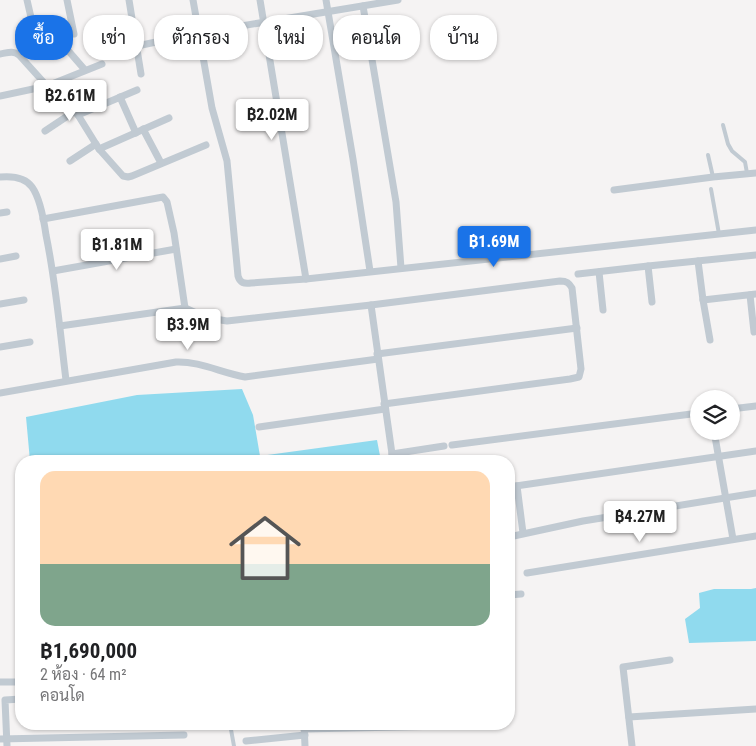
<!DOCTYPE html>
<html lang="th">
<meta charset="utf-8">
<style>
:root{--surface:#fff;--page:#f2f2f2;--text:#202124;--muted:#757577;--line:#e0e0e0;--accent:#1a73e8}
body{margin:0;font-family:"Roboto Condensed",Sarabun,sans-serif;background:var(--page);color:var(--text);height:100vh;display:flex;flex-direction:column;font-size:19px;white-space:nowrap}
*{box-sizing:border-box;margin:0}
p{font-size:16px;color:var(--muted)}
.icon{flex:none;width:28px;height:28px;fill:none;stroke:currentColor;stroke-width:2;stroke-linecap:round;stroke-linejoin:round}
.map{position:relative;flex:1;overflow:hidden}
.side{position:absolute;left:15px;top:455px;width:500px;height:275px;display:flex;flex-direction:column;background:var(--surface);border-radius:20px;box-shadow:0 1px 4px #0004}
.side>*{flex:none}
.guide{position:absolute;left:15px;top:15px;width:500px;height:45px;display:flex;gap:10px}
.controls{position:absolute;left:690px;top:390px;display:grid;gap:10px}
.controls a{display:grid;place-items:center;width:50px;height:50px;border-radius:50%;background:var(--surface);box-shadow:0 1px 4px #0004;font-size:25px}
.price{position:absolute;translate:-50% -42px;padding:0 11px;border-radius:5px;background:#fff;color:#222;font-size:16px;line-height:32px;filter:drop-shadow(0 1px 2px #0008)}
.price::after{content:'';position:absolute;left:50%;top:30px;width:15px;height:11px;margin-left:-8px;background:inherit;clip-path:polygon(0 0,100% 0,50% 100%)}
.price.active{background:var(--accent);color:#fff}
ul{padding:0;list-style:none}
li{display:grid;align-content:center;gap:10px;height:265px;padding:0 25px}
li+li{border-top:1px solid var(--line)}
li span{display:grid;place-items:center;height:155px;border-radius:15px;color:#555}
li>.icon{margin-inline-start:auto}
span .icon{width:90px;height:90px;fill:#fffc;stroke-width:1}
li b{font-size:21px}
.pill{padding:0 18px;border-radius:20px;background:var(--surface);box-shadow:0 1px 4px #0004;font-size:18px;line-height:45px}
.pill.active{background:var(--accent);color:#fff}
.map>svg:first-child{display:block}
</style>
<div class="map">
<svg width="756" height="746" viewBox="0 0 756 746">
<rect width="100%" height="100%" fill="#f5f3f3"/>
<!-- water -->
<g fill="#90daee">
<path d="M242,389l11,26 7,41 117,-16 4,21h-351l-4,-44 111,-22z"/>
<path d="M756,588v53l-67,2 -4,-24 15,-11 -1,-15 15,-4h37z"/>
</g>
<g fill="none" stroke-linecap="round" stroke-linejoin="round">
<!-- lane -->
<g stroke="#c1cad2" stroke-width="4">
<path d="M723,125l5,19 4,7 13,11 2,11"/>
<path d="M708,155l5,22"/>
<path d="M711,189l8,45"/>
<path d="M230,724l4,22"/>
</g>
<!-- street -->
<g stroke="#c1cad2" stroke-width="7">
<path d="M27,0l9,39"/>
<path d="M67,0l7,34"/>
<path d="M129,0l12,74"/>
<path d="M193,0l19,108 15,53 11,115c2,7 6,8 13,7l55,-4 450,-49"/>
<path d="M260,0l46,279"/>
<path d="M326,0l27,159 17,112"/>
<path d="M363,6l33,196 5,66"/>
<path d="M59,40l26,30"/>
<path d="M137,46l62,-13 199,-33"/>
<path d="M0,54c7,-1 13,-4 19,1l28,31 31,29 21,34 24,27 5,1 4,-1 74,-31"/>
<path d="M0,96l47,-10 55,-22"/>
<path d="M120,97l16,36"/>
<path d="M78,115l59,-25"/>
<path d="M143,129l18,34"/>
<path d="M45,131l30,-20"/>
<path d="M99,149l70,-31"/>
<path d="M70,161l26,-17"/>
<path d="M0,177c11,-1 25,0 32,10 8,11 12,34 14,48 10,48 14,97 20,145"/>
<path d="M614,190l99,-13 43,-4"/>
<path d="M0,213l7,-1"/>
<path d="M43,219l120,-22 4,5 7,31 11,75"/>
<path d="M0,259l16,-3"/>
<path d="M698,261l5,39 7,40"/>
<path d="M648,266l4,36"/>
<path d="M53,271l123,-22"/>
<path d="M599,272l4,38"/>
<path d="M578,274l70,-8 108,-11"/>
<path d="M750,295l4,37"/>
<path d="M703,300l53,-6"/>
<path d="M0,304l24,-4"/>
<path d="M371,305l22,156"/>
<path d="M60,326l125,-18c14,7 27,11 42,13l144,-16 189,-24c7,0 9,2 12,7l9,81 -2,8 -9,2 -186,25"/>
<path d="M0,347l30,-5"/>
<path d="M377,354l200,-26"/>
<path d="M0,393l176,-31c23,-1 46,11 69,15l133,-18"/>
<path d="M731,409l25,-3"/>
<path d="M259,427l126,-18"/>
<path d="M714,431l19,108"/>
<path d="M452,445l247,-32"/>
<path d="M392,454l52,-8"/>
<path d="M517,486l6,47"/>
<path d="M509,487l247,-36"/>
<path d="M509,537l74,-16 173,-28"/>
<path d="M527,573l229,-37"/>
<path d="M509,595l12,-1"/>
<path d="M0,682h21"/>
<path d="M629,717l127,-8"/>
<path d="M304,724l1,22"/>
<path d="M304,729l143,-3"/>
<path d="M0,739l184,-4"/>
<path d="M246,741l59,-6"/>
<path d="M7,746l-2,-46 16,-1"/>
<path d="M632,746l-9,-79 47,-7"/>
</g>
</g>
</svg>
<div class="controls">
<a><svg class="icon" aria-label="layers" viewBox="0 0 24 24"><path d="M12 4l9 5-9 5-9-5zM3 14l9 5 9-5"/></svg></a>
</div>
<b class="price" style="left:70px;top:122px">฿2.61M</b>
<b class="price" style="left:272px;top:141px">฿2.02M</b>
<b class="price active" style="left:494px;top:268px">฿1.69M</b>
<b class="price" style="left:117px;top:271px">฿1.81M</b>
<b class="price" style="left:188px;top:351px">฿3.9M</b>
<b class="price" style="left:640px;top:543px">฿4.27M</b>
<div class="guide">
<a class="pill active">ซื้อ</a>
<a class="pill">เช่า</a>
<a class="pill">ตัวกรอง</a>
<a class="pill">ใหม่</a>
<a class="pill">คอนโด</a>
<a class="pill">บ้าน</a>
</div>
<section class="side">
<ul>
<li><span style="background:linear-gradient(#ffd9b3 60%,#7fa58c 0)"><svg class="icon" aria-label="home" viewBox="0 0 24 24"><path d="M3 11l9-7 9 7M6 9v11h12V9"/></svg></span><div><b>฿1,690,000</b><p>2 ห้อง · 64 m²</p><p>คอนโด</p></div></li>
</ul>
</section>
</div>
